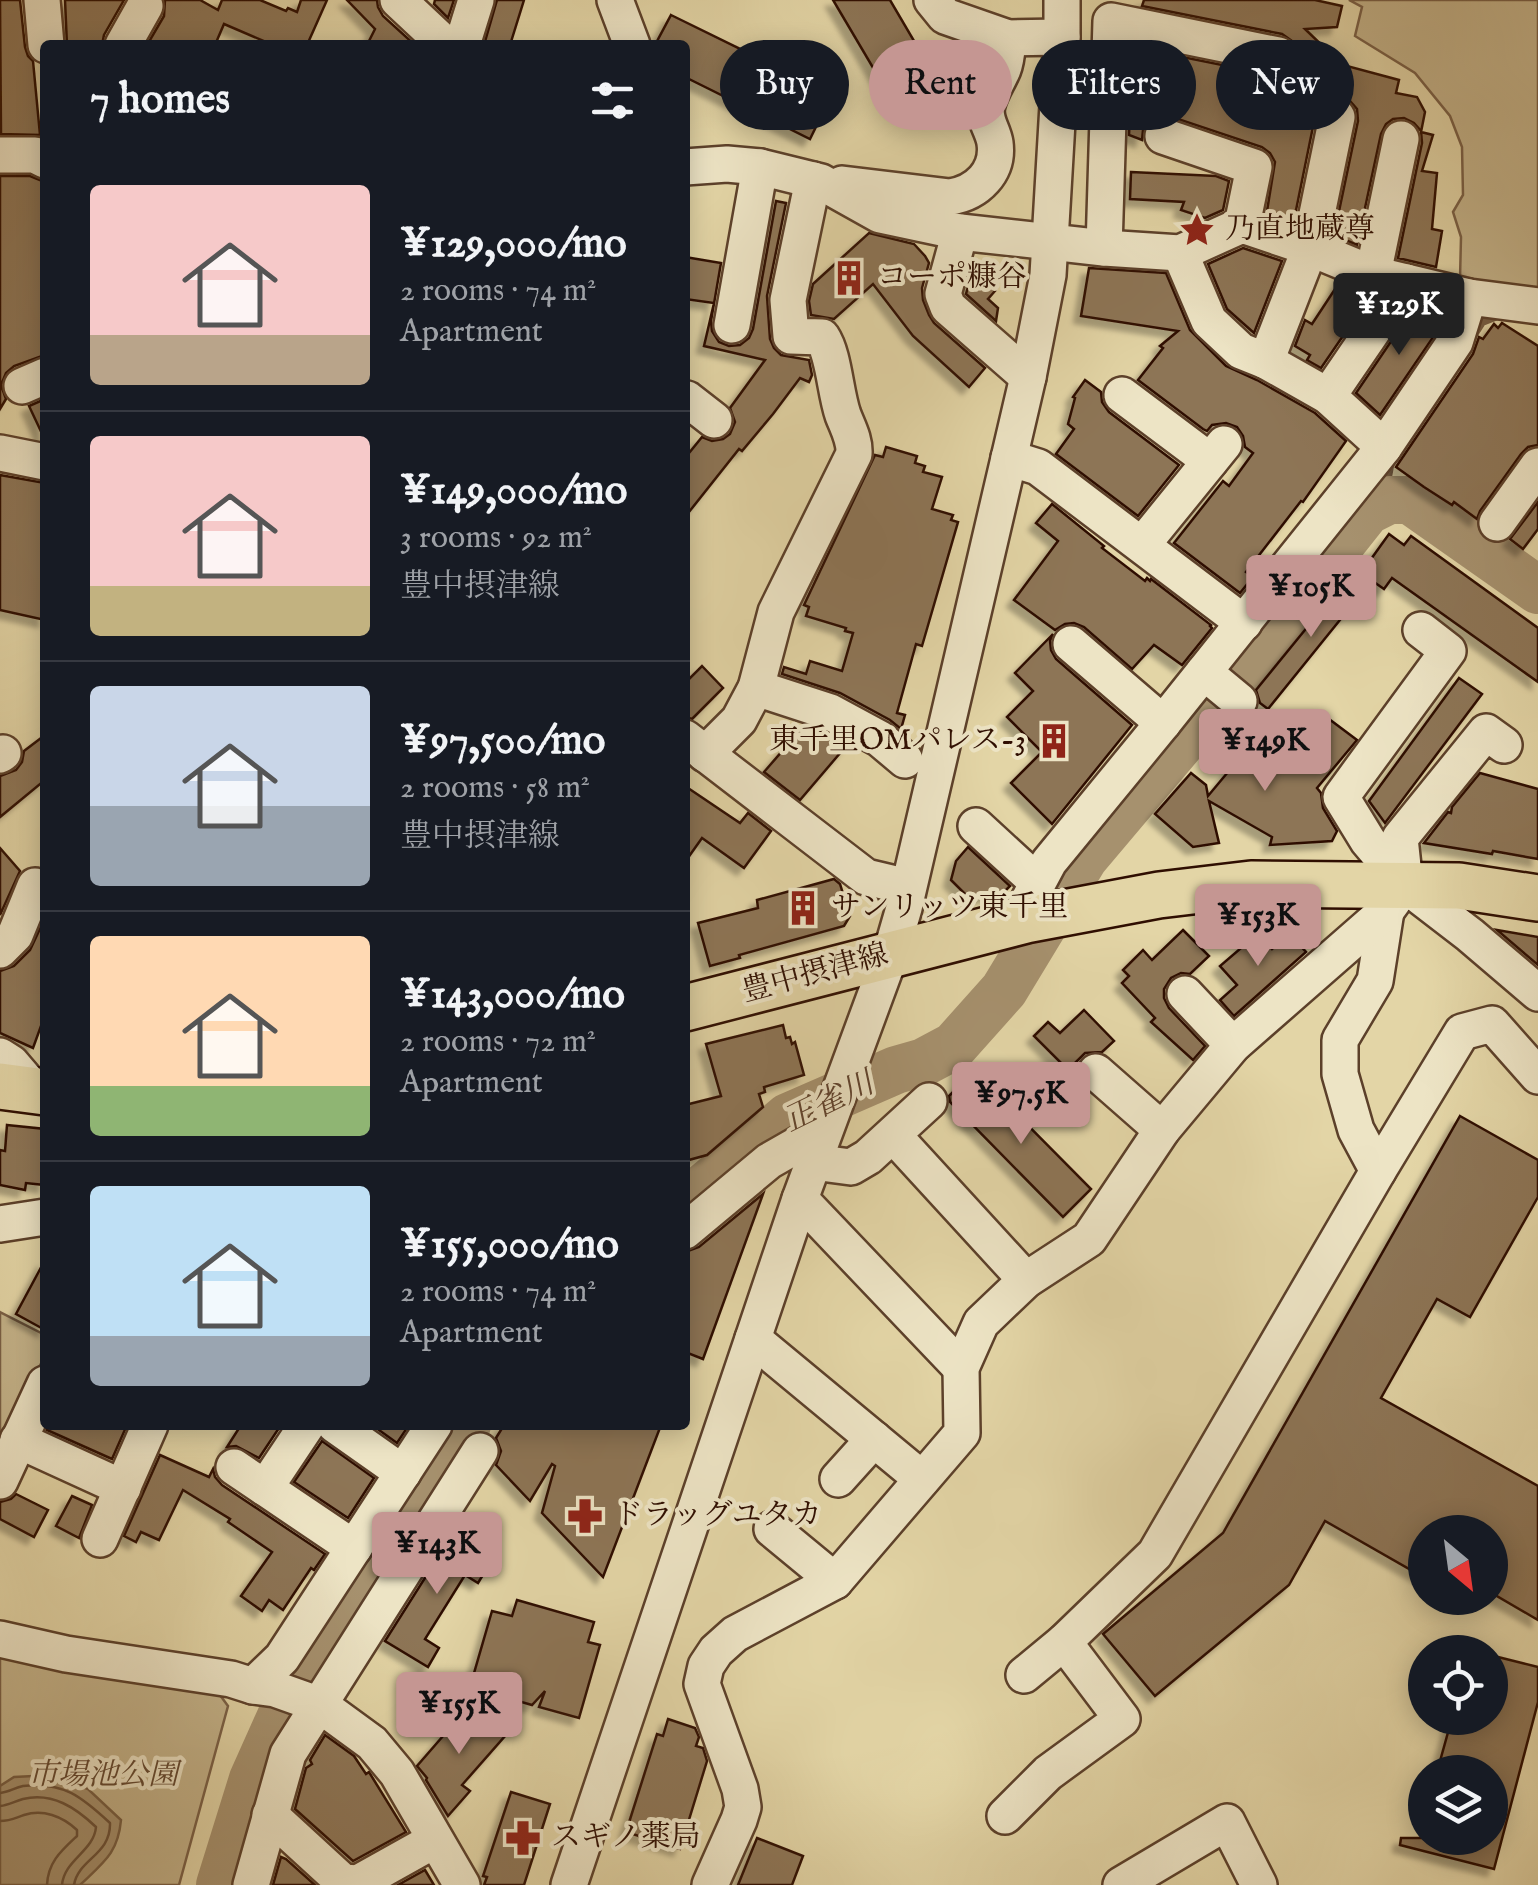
<!DOCTYPE html>
<meta charset="utf-8">
<style>
:root{--surface:#171b24;--page:#242831;--text:#f1f3f6;--muted:#9ea1a6;--line:#363941;--accent:#c59692}
body{margin:0;font-family:"IM FELL English","Noto Serif JP",serif;background:var(--page);color:var(--text);height:100vh;display:flex;flex-direction:column;font-size:38px;white-space:nowrap}
*{box-sizing:border-box;margin:0}
p{font-size:32px;color:var(--muted)}
.icon{flex:none;width:55px;height:55px;fill:none;stroke:currentColor;stroke-width:2;stroke-linecap:round;stroke-linejoin:round}
.map{position:relative;flex:1;overflow:hidden}
.sheet{position:absolute;left:40px;top:40px;width:650px;height:1390px;display:flex;flex-direction:column;background:var(--surface);border-radius:10px;box-shadow:0 5px 25px #0003}
.sheet>*{flex:none}
.guide{position:absolute;left:720px;top:40px;width:668px;height:90px;display:flex;gap:20px}
.needle{width:65px;rotate:151deg}
.controls{position:absolute;left:1408px;top:1515px;display:grid;gap:20px}
.controls a{display:grid;place-items:center;width:100px;height:100px;border-radius:50%;background:var(--surface);box-shadow:0 5px 25px #0003;font-size:50px}
.price{position:absolute;translate:-50% -85px;padding:0 22px;border-radius:10px;background:var(--accent);color:#111;font-size:32px;line-height:65px;filter:drop-shadow(0 2px 5px #0008)}
.price::after{content:'';position:absolute;left:50%;top:60px;width:30px;height:22px;margin-left:-15px;background:inherit;clip-path:polygon(0 0,100% 0,50% 100%)}
.price.on{background:#222;color:#fff}
ul{padding:0;list-style:none}
li{display:flex;align-items:center;gap:30px;height:250px;padding:0 50px}
li+li{border-top:2px solid var(--line)}
li span{display:grid;place-items:center;flex:none;width:280px;height:200px;border-radius:10px;color:#555}
li>.icon{margin-inline-start:auto}
span .icon{width:120px;height:120px;fill:#fffc;stroke-width:1}
li b{font-size:42px}
h2{display:flex;justify-content:space-between;align-items:center;height:120px;padding:0 50px;font-size:42px}
.chip{padding:0 35px;border-radius:45px;background:var(--surface);box-shadow:0 5px 25px #0003;font-size:35px;line-height:90px}
.chip.on{background:var(--accent);color:#111}
.map>svg:first-child{display:block}
</style>
<div class="map">
<svg width="1538" height="1885" viewBox="0 0 1538 1885">
<defs>
<filter id="shadow"><feDropShadow dx="-7" dy="7" stdDeviation="2.5" flood-color="#0004"/></filter>
</defs>
<rect width="100%" height="100%" fill="#e3d5a6"/>
<filter id="stains"><feTurbulence type="fractalNoise" baseFrequency=".002" numOctaves="4"/><feColorMatrix values="0 0 0 0 .2 0 0 0 0 .09 0 0 0 0 .02 0 0 0 .5 -.17"/></filter>
<radialGradient id="worn" r=".72"><stop offset=".6" stop-color="#630" stop-opacity="0"/><stop offset="1" stop-color="#630" stop-opacity=".3"/></radialGradient>
<!-- green -->
<g fill="#c4b38a" stroke="#7a6046" stroke-width="2.5">
<path d="M1349,0h189v294l-78,-15 1,-42 -8,-25 10,-17 -1,-48 -12,-31 -35,-43 -60,-37 7,-29z"/>
<path d="M0,1312l45,23v21l-45,85z"/>
<path d="M0,1645l214,42 14,19 -49,179h-179z"/>
</g>
<!-- water -->
<path fill="#a6916e" stroke="#765d42" stroke-width="2.5" d="M54,1775l34,14 33,31c-3,33 -17,42 -41,65h-80v-99l14,-9z"/>
<g fill="none" stroke-linecap="round" stroke-linejoin="round">
<!-- shore -->
<g stroke="#6a5038" stroke-width="2.5">
<path d="M0,1793c9,-1 14,-5 23,-7 40,-5 59,11 87,37 1,32 -32,36 -36,62"/>
<path d="M0,1806c9,-1 15,-5 23,-7 30,-7 53,9 73,28 -2,24 -32,33 -34,58"/>
<path d="M0,1821c10,0 15,-3 24,-6 19,-6 38,1 53,15v6c-16,15 -29,26 -30,49"/>
</g>
<!-- stream -->
<g stroke="#765d42" stroke-width="8">
<path d="M1473,336l9,-14 18,-7"/>
<path d="M1388,477l3,-16"/>
</g>
<!-- river -->
<g stroke="#a6916e" stroke-width="48">
<path d="M685,1203l103,-86 108,-47 28,-8 30,-16 50,-56 80,-132 130,-154 153,-193 22,-11h21l128,90"/>
<path d="M220,1885l33,-106 30,-67 184,-287"/>
</g>
</g>
<!-- building -->
<g fill="#8d7557" stroke="#2f0e01" stroke-width="2.5" filter="url(#shadow)">
<path d="M0,0h20l5,47 3,9 5,5 7,74 -39,-1z"/>
<path d="M65,0h59l-20,35 -2,10h-35z"/>
<path d="M165,0h35l18,10 4,-10h38l26,11 2,-3 9,4 4,-12h26l-20,45h-34l-49,-21 -9,21h-68l17,-29z"/>
<path d="M347,0h30l1,7 5,9 32,29h-48l8,-16z"/>
<path d="M435,0h19l-6,18 -14,-14z"/>
<path d="M497,0h27l-14,45h-26z"/>
<path d="M833,0h57l37,63 -42,25z"/>
<path d="M1144,0h171l27,6 -5,21 -32,2 25,24 -31,-7 -17,-12 -140,-28z"/>
<path d="M671,15l161,79 -22,45 -125,-62v-32h-30z"/>
<path d="M1133,47l134,27 -6,33 39,-14 34,-37 9,9 56,15 -3,13 21,4 8,15 -4,20 12,3 -11,36 15,2 -5,56 10,2 -6,36 -38,-9 24,-115 -1,-12 -7,-8 -10,-5 -11,1 -7,5 -5,10 -24,111 -23,-10 24,-114 -1,-12 -7,-8 -10,-5 -11,1 -7,5 -6,10 -22,108 -27,-9 8,-49 -5,-9 -8,-6 -93,-31 -11,-1 -10,6 -5,9 -1,10 -13,-5z"/>
<path d="M1131,172l85,4 13,5 -6,29 -18,8 -24,-8 3,-8 -54,-3z"/>
<path d="M0,176h30l15,6v173l-31,11 -8,7 -5,12 5,14 -6,10z"/>
<path d="M776,201l10,2 -19,93 3,43 4,9 7,7 28,5 3,15 -3,7 -9,-4 -27,36 -31,37 -3,-2 -54,68v-59l17,-21 10,4 11,-2 7,-5 5,-12 -5,-14 35,-48 -61,-14 10,-43 -29,-4v-42l36,6 -10,58 1,10 7,11 10,4 11,-1 9,-7 4,-9z"/>
<path d="M869,233l45,11 11,12 4,7 -7,25 1,12 6,15 5,8 51,45 -16,19 -56,-51 -40,-52 -39,35 -23,-4 -2,-14 4,-17z"/>
<path d="M1243,248l39,13 -28,72 -27,-24 -19,-45z"/>
<path d="M973,268l17,15 -2,2 7,6 -7,8 10,9 -2,13 -30,-27z"/>
<path d="M1089,268l77,5 24,57 36,36 31,14 58,33 31,28 -43,61 -2,-1 -55,71 7,5 -13,16 -66,-50 49,-62 6,5 24,-33 -8,-6 -2,-11 -6,-9 -11,-4 -14,2 -5,6 -4,-2 -65,-49 25,-32 -3,-2 18,-15 -97,-15z"/>
<path d="M1339,283l32,12 -50,73 -14,-8 3,-5 -15,-9 10,-26 7,4z"/>
<path d="M1415,306l20,5 6,4 -5,18 -56,82 -24,-22z"/>
<path d="M1502,323l36,23v99l-10,2 -7,7 -41,57 -3,8 -23,-17 -2,3 -28,-18 -28,-20 77,-113 6,-17 4,2 11,-15 4,4z"/>
<path d="M1085,380l16,12 1,10 7,10 70,53 -41,51 -82,-62 18,-25 -6,-5 7,-26 -2,-1z"/>
<path d="M45,399v41l-16,-34z"/>
<path d="M886,447l31,9 -2,7 10,3 -2,6 19,5 -10,32 21,6 -2,5 7,2 -36,124 -6,-2 -19,69 8,2 -4,14 -11,-9 -50,-27 -58,-19 2,-7 22,7 4,-13 32,10 11,-38 -8,-2 1,-3 -40,-12 3,-9 -5,-2 71,-150 8,2z"/>
<path d="M0,475l45,8v137l-45,-10z"/>
<path d="M1538,502v27l-15,20 -13,-10z"/>
<path d="M1052,504l52,42 -2,2 43,33 2,-3 3,3 1,-2 60,46 -1,1 2,2 -30,37 -28,-20 -22,24 -48,-42 -10,-4 -9,1 -10,6 -41,-30 44,-59 -22,-18z"/>
<path d="M1389,534l15,11 7,-9 127,92v54l-146,-104 -8,11 -23,-16z"/>
<path d="M1353,571l16,13 -101,125 -8,-6 -4,-13z"/>
<path d="M1053,634l-3,7 1,9 5,9 76,66 -80,99 -41,-41 31,-31 -35,-35 26,-26 -18,-18z"/>
<path d="M702,666l21,22 -31,31 -7,-2v-34z"/>
<path d="M1459,678l23,16 -97,129 -16,-22z"/>
<path d="M1325,716l32,24 -40,48 4,5 2,15 14,23 -5,10 -62,4 2,-8 -63,-36 10,42 -26,4 -38,-33 36,-41 15,12 2,11 45,-54 32,27z"/>
<path d="M804,726l18,6 25,13 -47,55 -36,-28z"/>
<path d="M45,735v45l-45,37v-41l16,-6 6,-8 2,-11z"/>
<path d="M1480,773l58,16v70l-45,-8 -1,3 -68,-11 24,-31 3,1 1,-6z"/>
<path d="M685,786l55,37 8,-10 23,18 -27,37 -42,-30 -17,24z"/>
<path d="M968,847l42,39 -6,6 -35,6 -18,-18 5,-19z"/>
<path d="M0,848l20,23 -20,44z"/>
<path d="M834,879l6,5 10,32 -6,10 -105,29 1,3 -30,8 -12,-43 60,-15 -1,-8z"/>
<path d="M45,918v97l-12,33 -33,-15v-62l14,-5 16,-16z"/>
<path d="M1183,930l26,26 -19,18 -9,-1 -10,5 -7,11v9l5,10 36,38 -12,14 -42,-38 4,-4 -33,-35 7,-7 -6,-6 20,-20 9,10z"/>
<path d="M1497,930l41,7v28z"/>
<path d="M1290,934l16,18 -72,64 -14,-16 17,-15 -17,-19 35,-30 8,9 3,-3 6,7z"/>
<path d="M1084,1010l30,31 -12,11 -17,1 -17,17 -34,-34 14,-14 12,11z"/>
<path d="M783,1025l3,13 4,-1 2,7 3,-2 9,33 -40,12 1,5 -6,2 4,13 -56,48 -22,6v-56l36,-9 -15,-52z"/>
<path d="M964,1081l14,14 10,-10 103,104 -28,28 -113,-115 -1,-6z"/>
<path d="M1460,1116l78,44v37l-68,120 -33,-18 -56,99 157,88v134l-48,-28v-60h-65v46l-100,-57 -36,64 -134,111 -52,-62 120,-101z"/>
<path d="M7,1125l38,4v56l-19,-2 -1,7 -25,-5v-35l5,1z"/>
<path d="M763,1194l-60,165 -18,-7v-100l14,-5z"/>
<path d="M45,1260v70l-29,-16z"/>
<path d="M49,1425h78l-15,34 -65,-29z"/>
<path d="M241,1425h40l-22,33 -23,-12 -9,1z"/>
<path d="M372,1425h37l-12,18z"/>
<path d="M504,1425h157l-58,152 -61,-64 13,-47 -3,-2 -22,37 -34,-36 5,-14 -5,-13z"/>
<path d="M322,1441l52,37 -26,40 -54,-36z"/>
<path d="M160,1455l49,22 4,-8 2,8 7,8 103,69 -11,16 -3,-2 -28,42 -14,-10 -7,11 -21,-15 31,-44 -44,-30 2,-3 -47,-29 -24,50 -18,-8 -5,10 -12,-6z"/>
<path d="M16,1494l32,16 -14,27 -34,-18v-17l11,-3z"/>
<path d="M72,1496l20,9 -13,33 -23,-12z"/>
<path d="M454,1532l40,25 -16,26 -13,-8 -40,64 14,9 -11,19 -43,-26z"/>
<path d="M517,1600l77,22 -6,20 12,3 -21,73 -40,-11 6,-16 -13,14 -62,-18 22,-76 20,5z"/>
<path d="M1490,1655l48,12v35l-44,167 -94,-24 1,-7h89v-66h-53l15,-54h38z"/>
<path d="M470,1705l35,31 -43,49 8,6 -22,25 -22,-36 1,-2 -10,-12z"/>
<path d="M668,1719l27,9 4,9 -3,9 7,2 4,13 -27,88 -54,-17 31,-98 6,2z"/>
<path d="M325,1735l29,21 12,18 3,-2 37,60 -53,29 -58,-52 11,-41 6,-4 -2,-4z"/>
<path d="M511,1792l39,12 -26,81h-40l3,-8 -4,-1z"/>
<path d="M757,1838l46,18 -11,29h-54z"/>
<path d="M281,1857l5,2 29,26h-42z"/>
<path d="M425,1870l9,15h-36z"/>
</g>
<g fill="none" stroke-linecap="round" stroke-linejoin="round">
<defs>
<g id="minor">
<path d="M42,0l4,45"/>
<path d="M398,0l48,45"/>
<path d="M615,0l17,45"/>
<path d="M932,0l13,16 63,22 54,-1"/>
<path d="M123,45l22,-39"/>
<path d="M462,45l14,-45"/>
<path d="M1163,136l91,31 -12,58"/>
<path d="M0,155h35l10,5"/>
<path d="M685,167l42,-3 33,3 61,15 59,33 80,17 144,16 76,5 62,-28 68,23 63,26 96,23 69,9"/>
<path d="M842,184l108,13c27,-4 49,-25 45,-54 -2,-14 -12,-23 -8,-38 3,-13 11,-24 16,-36 4,-10 4,-21 5,-31"/>
<path d="M960,232l-17,62 5,13 80,70"/>
<path d="M1104,248l7,-227 167,34 14,15"/>
<path d="M1180,253l29,68 32,30 25,10 62,35 56,51"/>
<path d="M1373,274l28,-135"/>
<path d="M732,325l28,-158"/>
<path d="M1266,361l44,-113 27,-131"/>
<path d="M22,386l23,-10"/>
<path d="M1122,395l88,66"/>
<path d="M1328,396l78,-114"/>
<path d="M685,402l2,-3 27,21"/>
<path d="M0,453l45,9"/>
<path d="M1009,458l29,9 206,156"/>
<path d="M1497,523l41,-57"/>
<path d="M1142,545l82,-101"/>
<path d="M1421,630l27,21 -107,146 27,44 37,44 65,50 68,58"/>
<path d="M1071,644l92,79"/>
<path d="M1204,672l35,29"/>
<path d="M756,688l74,24 50,27 25,21"/>
<path d="M685,738l181,139 42,10"/>
<path d="M705,754l34,-34 17,-32 20,-76 78,-158c1,-14 -6,-26 -11,-39 -8,-23 -9,-60 -21,-78l-31,-1 -3,-36 25,-120"/>
<path d="M0,755l3,-2"/>
<path d="M976,826l61,56"/>
<path d="M1017,922l32,-60 114,-139 221,-276 71,-105 14,-45"/>
<path d="M0,950l15,-15 20,-49"/>
<path d="M1185,994l48,51"/>
<path d="M0,1056l11,7 24,28"/>
<path d="M1096,1072l66,58"/>
<path d="M893,1135l133,145"/>
<path d="M813,1162l38,5 17,-10 61,-56"/>
<path d="M1378,1171l-22,-41 -16,-56v-34l35,-59 11,-70"/>
<path d="M800,1199l161,169"/>
<path d="M0,1224l45,-7"/>
<path d="M685,1231l84,-70 56,-32"/>
<path d="M753,1339l169,140"/>
<path d="M335,1425l68,48"/>
<path d="M18,1440l105,48"/>
<path d="M234,1467l120,81"/>
<path d="M838,1479l36,-40"/>
<path d="M0,1481l45,-97"/>
<path d="M265,1488l42,-63"/>
<path d="M772,1529l63,52"/>
<path d="M100,1539l50,-114"/>
<path d="M0,1639l66,15 165,25 22,7 22,3 45,16 52,38 25,30 65,112"/>
<path d="M1024,1675l40,-33 91,-88 223,-383 84,-139 30,-8 46,52"/>
<path d="M253,1686l29,-28 152,-233"/>
<path d="M270,1815l73,67 15,1 77,-43"/>
<path d="M1005,1816l43,-43 74,-54 -58,-77"/>
<path d="M251,1885l37,-131 192,-303"/>
<path d="M569,1885l231,-686 91,-246 13,-45 124,-531 20,-102 14,-238v-37"/>
<path d="M710,1885l29,-65 4,-13 -3,-18 -38,-105 4,-18 10,-15 19,-17 100,-53 127,-148 -1,-65 20,-45 45,-43 63,-41 73,-109 71,-85 153,-134 19,-26 -5,-47 86,-106 18,13"/>
<path d="M1121,1885l106,-63 32,63"/>
</g>
<g id="major">
<path d="M685,1008l341,-88 133,-25 92,-11 208,2 79,12"/>
<path d="M0,1086l45,6"/>
</g>
</defs>
<!-- minor casing -->
<use href="#minor" stroke="#5c402a" stroke-width="40"/>
<!-- major casing -->
<use href="#major" stroke="#2f0e01" stroke-width="50"/>
<!-- minor -->
<use href="#minor" stroke="#ede4c5" stroke-width="35"/>
<!-- major -->
<use href="#major" stroke="#e3d5a6" stroke-width="45"/>
</g>
<!-- icons -->
<defs>
<symbol id="sight-bare" viewBox="-9 -9 18 18"><path d="M0-6L1.8-2.2L6-1.7L2.9 1.2L3.7 5.4L0 3.3L-3.7 5.4L-2.9 1.2L-6-1.7L-1.8-2.2Z" fill="#8f2418" stroke="#ede4c5" stroke-width="2.5" paint-order="stroke"/></symbol>
<symbol id="building-bare" viewBox="-9 -9 18 18"><path d="M-4-6H4V6H1V3H-1V6H-4ZM-2.5-4.3h1.7v1.8h-1.7ZM.8-4.3h1.7v1.8H.8ZM-2.5-1h1.7V.8h-1.7ZM.8-1h1.7V.8H.8Z" fill="#8f2418" stroke="#ede4c5" stroke-width="2.5" paint-order="stroke"/></symbol>
<symbol id="pharmacy-bare" viewBox="-9 -9 18 18"><path d="M-2-6h4v4h4v4h-4v4h-4v-4h-4v-4h4Z" fill="#8f2418" stroke="#ede4c5" stroke-width="2.5" paint-order="stroke"/></symbol>
</defs>
<g fill-rule="evenodd">
<use href="#sight-bare" x="1172" y="205" width="50" height="50"/>
<use href="#building-bare" x="824" y="253" width="50" height="50"/>
<use href="#building-bare" x="1029" y="716" width="50" height="50"/>
<use href="#building-bare" x="778" y="883" width="50" height="50"/>
<use href="#pharmacy-bare" x="560" y="1491" width="50" height="50"/>
<use href="#pharmacy-bare" x="498" y="1813" width="50" height="50"/>
</g>
<g text-anchor="middle" dominant-baseline="central" stroke-width="8" stroke-linejoin="round" paint-order="stroke">
<!-- poi labels -->
<g font-size="30" fill="#2f0e01" stroke="#ede4c5" text-anchor="start">
<text x="1225" y="230">乃直地蔵尊</text>
<text x="877" y="278">コーポ糠谷</text>
<text x="1026" y="741" text-anchor="end">東千里OMパレス-3</text>
<text x="831" y="908">サンリッツ東千里</text>
<text x="613" y="1516">ドラッグユタカ</text>
<text x="551" y="1838">スギノ薬局</text>
</g>
<!-- street labels -->
<g font-size="30" fill="#2f0e01" stroke="#ede4c5">
<text transform="translate(815 974) rotate(-15)">豊中摂津線</text>
</g>
<!-- park labels -->
<g font-size="30" font-style="italic" fill="#634831" stroke="#ede4c5">
<text x="103" y="1776">市場池公園</text>
</g>
<!-- water labels -->
<g font-size="32" font-style="italic" fill="#5f422d" stroke="#ede4c5">
<text transform="translate(829 1103) rotate(-26)">正雀川</text>
</g>
</g>
<rect width="100%" height="100%" filter="url(#stains)"/>
<rect width="100%" height="100%" fill="url(#worn)"/>
</svg>
<div class="controls">
<a><svg class="needle" viewBox="-14 -14 28 28"><path d="M0-13l5 13h-10z" fill="#e53935"/><path d="M0 13l5-13h-10z" fill="#9ea1a6"/></svg></a>
<a><svg class="icon" aria-label="locate" viewBox="0 0 24 24"><circle cx="12" cy="12" r="6"/><path d="M12 2v4M12 18v4M2 12h4M18 12h4"/></svg></a>
<a><svg class="icon" aria-label="layers" viewBox="0 0 24 24"><path d="M12 4l9 5-9 5-9-5zM3 14l9 5 9-5"/></svg></a>
</div>
<b class="price on" style="left:1399px;top:358px">¥129K</b>
<b class="price" style="left:1311px;top:640px">¥105K</b>
<b class="price" style="left:1265px;top:794px">¥149K</b>
<b class="price" style="left:1258px;top:969px">¥153K</b>
<b class="price" style="left:1021px;top:1147px">¥97.5K</b>
<b class="price" style="left:437px;top:1597px">¥143K</b>
<b class="price" style="left:459px;top:1757px">¥155K</b>
<div class="guide">
<a class="chip">Buy</a>
<a class="chip on">Rent</a>
<a class="chip">Filters</a>
<a class="chip">New</a>
</div>
<section class="sheet">
<h2>7 homes<svg class="icon" aria-label="filters" viewBox="0 0 24 24"><path d="M4 7h16M4 17h16"/><circle cx="9" cy="7" r="2"/><circle cx="15" cy="17" r="2"/></svg></h2>
<ul>
<li><span style="background:linear-gradient(#f6c9c9 75%,#b9a48a 0)"><svg class="icon" aria-label="home" viewBox="0 0 24 24"><path d="M3 11l9-7 9 7M6 9v11h12V9"/></svg></span><div><b>¥129,000/mo</b><p>2 rooms · 74 m²</p><p>Apartment</p></div></li>
<li><span style="background:linear-gradient(#f6c9c9 75%,#c2b280 0)"><svg class="icon" aria-label="home" viewBox="0 0 24 24"><path d="M3 11l9-7 9 7M6 9v11h12V9"/></svg></span><div><b>¥149,000/mo</b><p>3 rooms · 92 m²</p><p>豊中摂津線</p></div></li>
<li><span style="background:linear-gradient(#c9d6e8 60%,#9aa5b1 0)"><svg class="icon" aria-label="home" viewBox="0 0 24 24"><path d="M3 11l9-7 9 7M6 9v11h12V9"/></svg></span><div><b>¥97,500/mo</b><p>2 rooms · 58 m²</p><p>豊中摂津線</p></div></li>
<li><span style="background:linear-gradient(#ffd9b3 75%,#8fb573 0)"><svg class="icon" aria-label="home" viewBox="0 0 24 24"><path d="M3 11l9-7 9 7M6 9v11h12V9"/></svg></span><div><b>¥143,000/mo</b><p>2 rooms · 72 m²</p><p>Apartment</p></div></li>
<li><span style="background:linear-gradient(#bfe0f5 75%,#9aa5b1 0)"><svg class="icon" aria-label="home" viewBox="0 0 24 24"><path d="M3 11l9-7 9 7M6 9v11h12V9"/></svg></span><div><b>¥155,000/mo</b><p>2 rooms · 74 m²</p><p>Apartment</p></div></li>
</ul>
</section>
</div>
